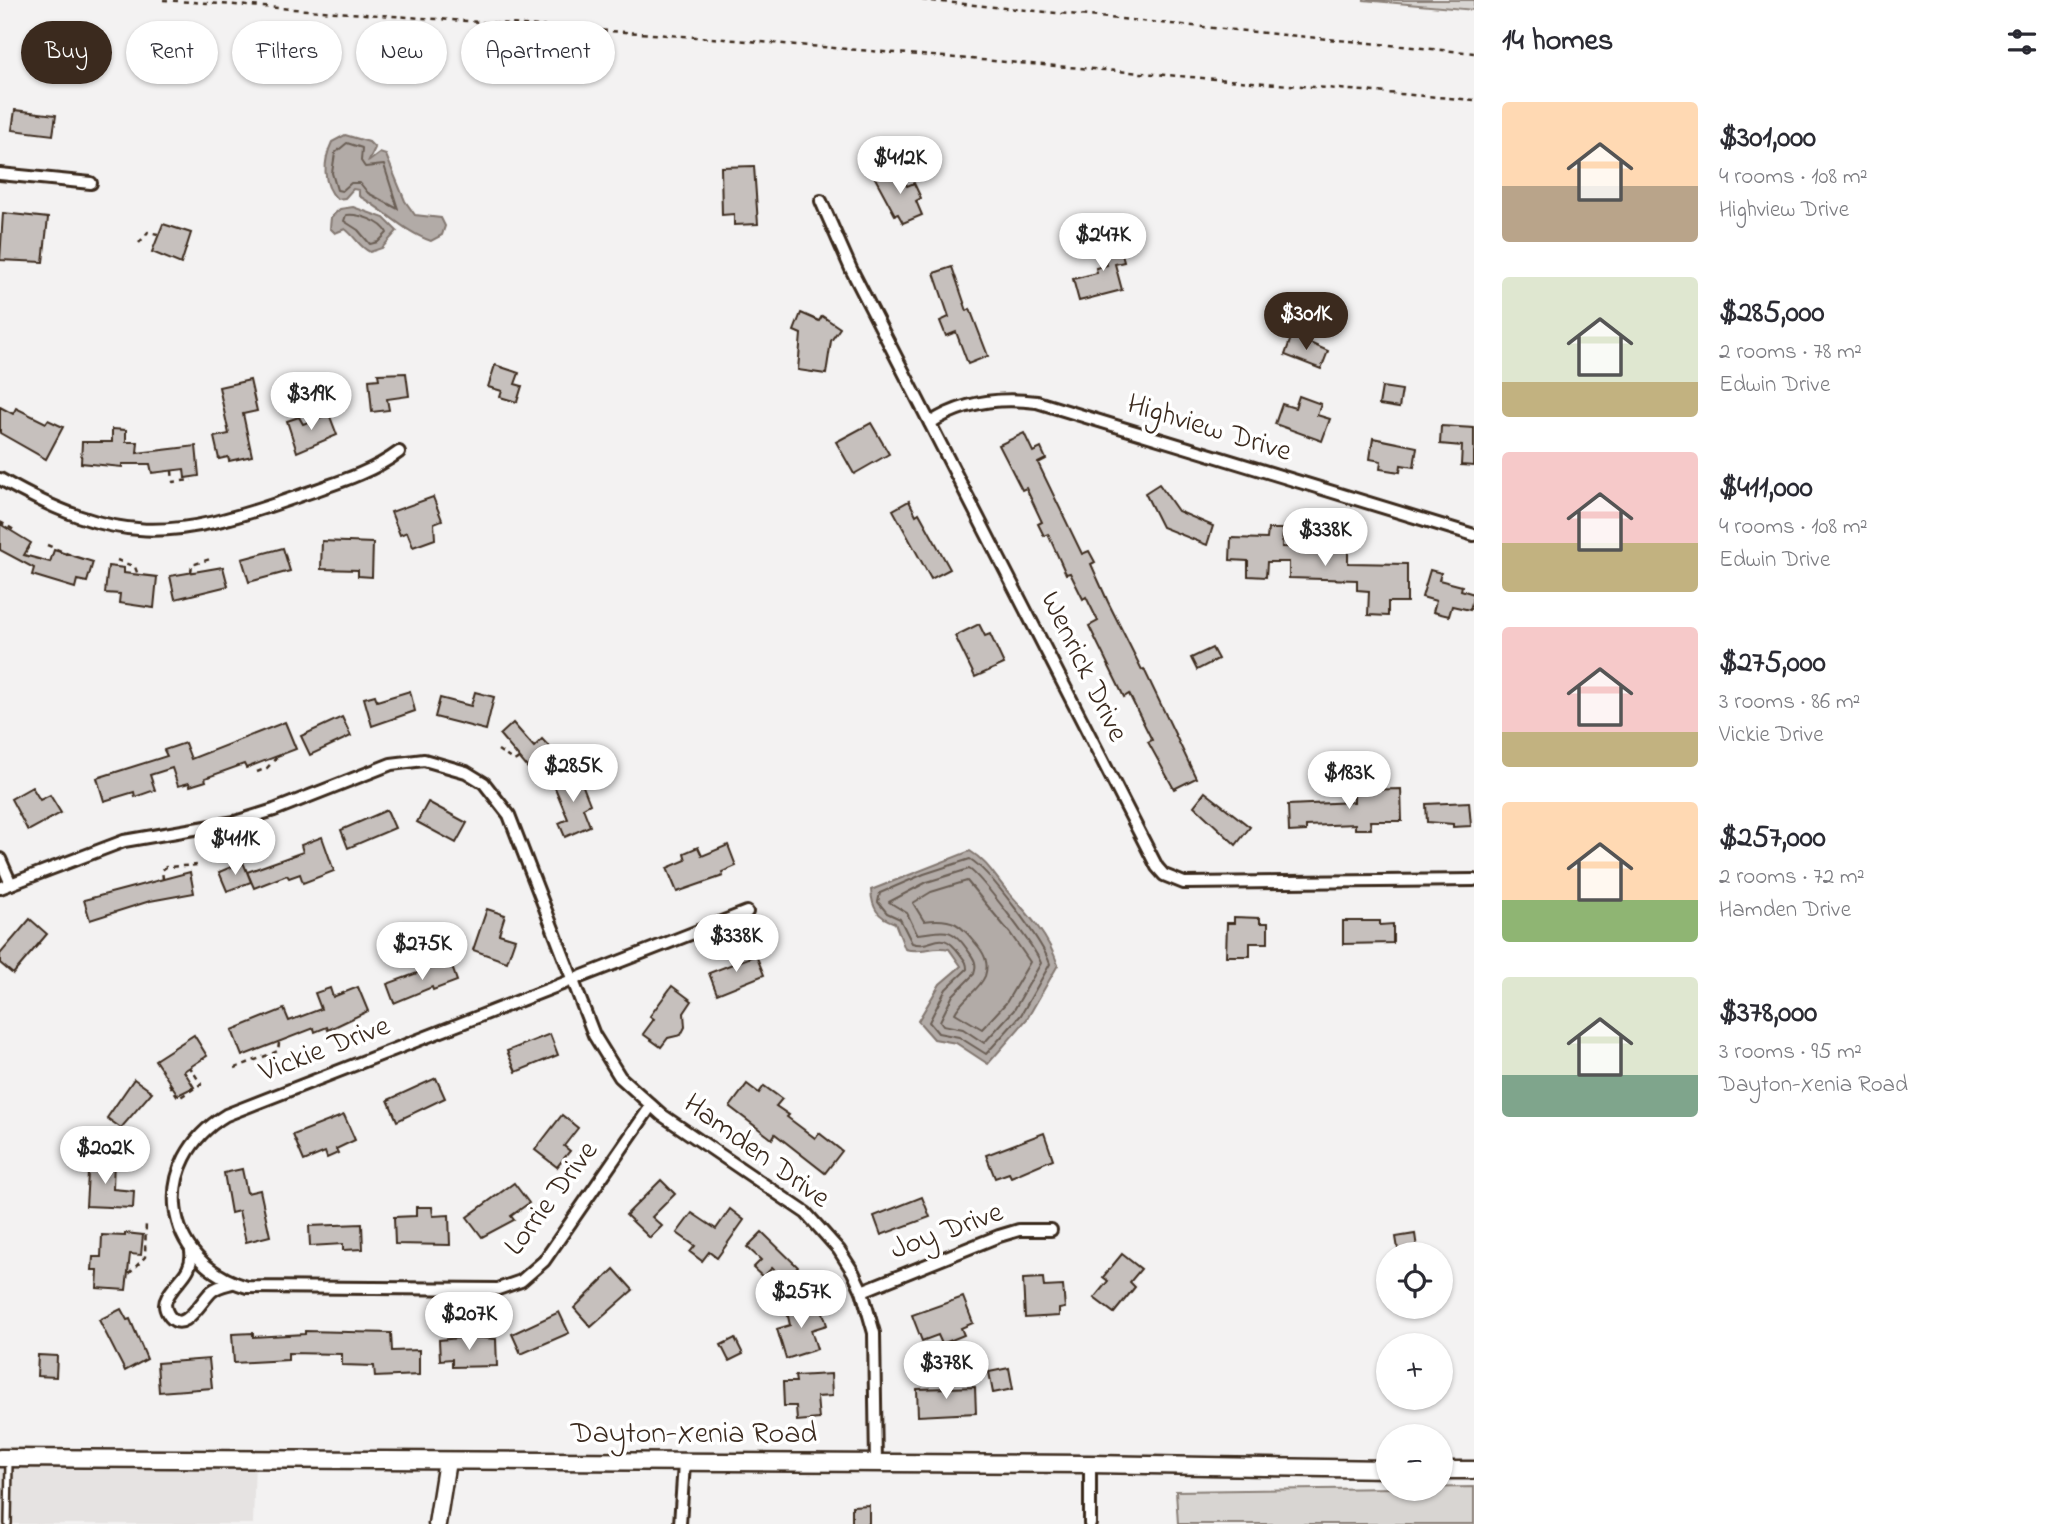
<!DOCTYPE html>
<meta charset="utf-8">
<style>
:root{--surface:#fff;--page:#f7f7f7;--text:#2b2b33;--muted:#7c7c81;--accent:#3b2a1e}
body{margin:0;font-family:"Indie Flower",sans-serif;background:var(--page);color:var(--text);height:100vh;display:flex;flex-direction:column;font-size:26px;white-space:nowrap}
*{box-sizing:border-box;margin:0}
p{font-size:23px;color:var(--muted)}
.icon{flex:none;width:38px;height:38px;fill:none;stroke:currentColor;stroke-width:2;stroke-linecap:round;stroke-linejoin:round}
.map{position:relative;flex:1;overflow:hidden}
.details{display:flex;flex-direction:column;background:var(--surface);width:595px}
.details>*{flex:none}
.top-card{position:absolute;left:21px;top:21px;width:665px;height:63px;display:flex;gap:14px}
.controls{position:absolute;left:1376px;top:1242px;display:grid;gap:14px}
.controls a{display:grid;place-items:center;width:77px;height:77px;border-radius:50%;background:var(--surface);box-shadow:0 2px 5px #0004;font-size:35px}
.price{position:absolute;translate:-50% -60px;padding:0 16px;border-radius:24px;background:#fff;color:#222;font-size:23px;line-height:46px;filter:drop-shadow(0 2px 4px #0008)}
.price::after{content:'';position:absolute;left:50%;top:42px;width:21px;height:16px;margin-left:-10px;background:inherit;clip-path:polygon(0 0,100% 0,50% 100%)}
.price.current{background:var(--accent);color:#fff}
ul{padding:0;list-style:none}
li{display:flex;align-items:center;gap:21px;height:175px;padding:0 28px}
li span{display:grid;place-items:center;flex:none;width:196px;height:140px;border-radius:7px;color:#555}
li>.icon{margin-inline-start:auto}
span .icon{width:84px;height:84px;fill:#fffc;stroke-width:1}
li b{font-size:30px}
h2{display:flex;justify-content:space-between;align-items:center;height:84px;padding:0 28px;font-size:30px}
.pill{padding:0 24px;border-radius:32px;background:var(--surface);box-shadow:0 2px 5px #0004;font-size:24px;line-height:63px}
.pill.current{background:var(--accent);color:#fff}
main{display:flex;flex:1;min-height:0}
.map>svg:first-child{display:block}
</style>
<main>
<div class="map">
<svg width="1474" height="1524" viewBox="0 0 1474 1524">
<rect width="100%" height="100%" fill="#f3f2f2"/>
<filter id="ink" filterUnits="userSpaceOnUse"><feTurbulence type="fractalNoise" baseFrequency=".0143" numOctaves="2"/><feDisplacementMap in="SourceGraphic" scale="14" xChannelSelector="R" yChannelSelector="G"/><feConvolveMatrix kernelMatrix="1 2 1 2 8 2 1 2 1" color-interpolation-filters="sRGB"/></filter>
<g filter="url(#ink)">
<!-- built -->
<path fill="#e6e3e2" d="M0,1458l255,2 -2,64h-253z"/>
<!-- green -->
<g fill="#d8d5d2" stroke="#8a8078" stroke-width="2">
<path d="M1363,0h111v10z"/>
<path d="M1474,1487v37h-296l-2,-33z"/>
</g>
<!-- water -->
<g fill="#b2aba7" stroke="#827770" stroke-width="2">
<path d="M345,135l24,7 6,6 -7,14 12,-9 6,2 19,46 10,14 26,3 4,8 -3,9 -11,6c-27,-9 -46,-31 -72,-45v-6l-6,-1 -8,9 -8,1c-15,-15 -14,-38 -5,-57z"/>
<path d="M353,207l31,11 13,13 -15,17 -12,4c-11,-5 -15,-16 -25,-23l-10,4 -5,-5 1,-11 9,-8z"/>
<path d="M970,851c18,11 25,26 38,41 21,23 40,43 50,73l-31,54 -39,45 -32,-21 -22,-4 -16,-18 22,-37 21,-18 -12,-17c-17,-4 -27,5 -44,0l-10,-26c-18,-6 -23,-15 -24,-33z"/>
</g>
<g fill="none" stroke-linecap="round" stroke-linejoin="round">
<!-- shore -->
<g stroke="#6b5e55" stroke-width="2">
<path d="M347,143l15,5 -1,13 4,6 19,-2 14,44 -30,-16 -8,-10h-9l-9,8 -5,-1 -5,-17 3,-20z"/>
<path d="M346,215c12,-2 37,7 41,18l-9,9 -8,2 -12,-14 -14,-9z"/>
<path d="M970,859c19,11 73,83 80,105l-29,51 -35,39 -27,-17 -21,-4 -9,-11 17,-33 21,-20c0,-8 -3,-9 -7,-15 -21,-29 -26,-4 -48,-11l-12,-24 -13,-6 -9,-11 2,-9 44,-19z"/>
<path d="M969,869c12,7 67,80 72,94l-27,47 -30,33 -21,-14 -20,-4 -3,-4 13,-26 21,-21c4,-12 -1,-16 -7,-25 -17,-25 -25,-17 -50,-15l-10,-21 -18,-11 38,-20z"/>
<path d="M967,881l43,52 20,29 -24,41 -24,26 -27,-16c7,-15 24,-22 30,-37 4,-12 0,-21 -7,-30 -18,-22 -24,-29 -54,-25l-11,-18 18,-11z"/>
</g>
</g>
<!-- building -->
<g fill="#c6c0bd" stroke="#3b2a1e" stroke-width="2">
<path d="M15,110l41,5 -3,20 -41,-5z"/>
<path d="M754,166l4,58 -24,1v-11l-12,1 -1,-48z"/>
<path d="M891,170l2,5 7,-4 7,15 7,-3 7,15 -5,3 6,14 -19,8 -5,-9 -3,1 -20,-37z"/>
<path d="M3,213l45,5 -5,44 -43,-2z"/>
<path d="M163,224l28,9 -10,31 -29,-12z"/>
<path d="M1117,234l7,28 -9,2 7,26 -43,11 -6,-22 24,-6 -1,-5 11,-3 -7,-27z"/>
<path d="M952,267l15,44 3,-2 18,47 -20,8 -12,-32 -10,4 -6,-15 9,-4 -15,-44z"/>
<path d="M801,313l18,8 3,-5 18,12 -9,13 -5,33 -28,-4 3,-36 -7,-3z"/>
<path d="M1292,335l36,16 -7,18 -36,-14z"/>
<path d="M495,365l24,8 -4,11 7,2 -5,16 -17,-5 2,-6 -14,-4z"/>
<path d="M406,373l3,23 -22,3 2,11 -17,2 -3,-32 10,-1 -1,-5z"/>
<path d="M250,380l7,31 -14,3 9,42 -23,5 -1,-4 -9,2 -5,-22 15,-3 -10,-47z"/>
<path d="M1382,387l20,3 -3,18 -20,-3z"/>
<path d="M1299,396l22,8 -4,11 13,4 -8,22 -47,-17 7,-20 13,4z"/>
<path d="M0,407l13,7 3,-6 30,15 2,-3 15,7 -17,32 -46,-26z"/>
<path d="M329,414l8,21 -40,17 -10,-31 12,-4 4,7z"/>
<path d="M871,423l18,31 -35,20 -18,-32z"/>
<path d="M1441,426l33,2v38l-13,-1 1,-19 -22,-2z"/>
<path d="M112,429l14,1v12h12l-1,11 59,-7 3,30 -14,2 -1,-9 -32,4 -2,-9h-28v3l-41,-4 1,-21h30z"/>
<path d="M1024,433l9,19 8,-4 5,11 -8,4 44,91 7,-3 6,11 -4,2 17,38 34,68 2,-1 52,109 -22,11 -26,-47 4,-2 -23,-46 -5,3 -35,-71 9,-5 -12,-24 -3,2 -13,-26 -4,1 -18,-40 -4,2 -6,-12 4,-2 -16,-34 -4,2 -23,-45z"/>
<path d="M1373,438l44,9 -3,20 -13,-2 -1,7 -20,-3 1,-8 -11,-2z"/>
<path d="M1159,484l19,27 35,15 -6,19 -45,-18 -17,-34z"/>
<path d="M433,497l9,23 -8,3 1,16 -22,8 -6,-15 -7,3 -9,-23z"/>
<path d="M909,501l7,14 3,-2 31,56 -19,10 -38,-69z"/>
<path d="M0,524l31,19 -7,12 26,7 4,-12 39,12 -6,20 -10,-2 -2,8 -43,-13 2,-7 -34,-18z"/>
<path d="M1268,529h15l-1,18 66,1v15l59,1v38h-19v14l-20,-1 1,-24 -12,-1v-10l-68,-2v-16h-22l-1,15 -18,-1v-15l-18,-1 1,-22 36,1z"/>
<path d="M322,541l51,2 -1,34 -14,-1v-6l-37,-1z"/>
<path d="M283,548l7,23 -41,11 -7,-23z"/>
<path d="M108,566l16,2v5l33,4 -3,31 -35,-5 1,-9 -15,-1z"/>
<path d="M223,567l5,19 -53,13 -5,-23z"/>
<path d="M1430,570l11,3 -2,7 23,6 -1,4 13,4 -4,16 -18,-4 -3,10 -16,-4 3,-11 -14,-4z"/>
<path d="M979,624l6,12 5,-2 14,30 -29,13 -20,-41z"/>
<path d="M1212,648l6,11 -21,11 -6,-12z"/>
<path d="M410,691l5,20 -43,15 -8,-28 11,-3 2,6z"/>
<path d="M475,692l19,5 -8,33 -51,-13 5,-19 31,8z"/>
<path d="M342,717l9,19 -41,19 -9,-19z"/>
<path d="M285,722l11,27 -50,19 -2,-4 -39,14 1,3 -16,5 -1,-3 -11,3 -6,-18 -22,7 5,15 -20,7 -1,-5 -30,9 -7,-23 70,-22 -3,-6 21,-7 6,16z"/>
<path d="M513,723l21,24 8,-8 13,14 -23,20 -32,-38z"/>
<path d="M570,775l2,4 7,-3 11,28 -7,4 7,18 -25,11 -6,-14 9,-4 -15,-36z"/>
<path d="M32,787l8,13 10,-5 11,18 -33,18 -17,-32z"/>
<path d="M1401,789l1,32h-32l1,8h-16v-5l-49,2v5l-17,1 -1,-27 66,-3v-12z"/>
<path d="M1205,792l45,35 -14,18 -42,-39z"/>
<path d="M428,802l39,21 -11,20 -39,-21z"/>
<path d="M1469,802l2,24 -18,1v-3l-26,-2 -1,-18z"/>
<path d="M387,810l8,18 -47,20 -7,-18z"/>
<path d="M322,837l12,34 -31,12 -3,-9 -11,4 -2,-3 -33,13 -7,-16 56,-20 -2,-7z"/>
<path d="M728,845l8,21 -14,6 1,4 -46,16 -10,-24 19,-8 -2,-7 14,-6 4,9z"/>
<path d="M243,862l8,20 -24,9 -8,-19z"/>
<path d="M190,872l4,21 -44,8 -60,19 -6,-20z"/>
<path d="M487,909l18,6 -6,19 16,5 -8,23 -34,-12z"/>
<path d="M1234,917l26,1v5h8v20h-18v13h-24l1,-33h7z"/>
<path d="M30,919l17,15 -34,40 -13,-11v-9z"/>
<path d="M1343,921h37v4l13,-1v19l-50,1z"/>
<path d="M756,955l8,20 -47,19 -8,-21z"/>
<path d="M450,961l7,20 -24,9 -1,-3 -38,16 -7,-19z"/>
<path d="M672,986l20,15 -8,12 1,14 -4,8 -13,3 -7,9 -18,-13 11,-15 -4,-3z"/>
<path d="M358,987l10,24 -40,19 -1,-3 -12,5 -1,-4 -72,28 -10,-26 52,-21 5,12 32,-12 -6,-16 15,-5 3,9z"/>
<path d="M550,1034l8,21 -42,17 -9,-21z"/>
<path d="M194,1035l13,21 -23,15 10,16 -16,8 -23,-35z"/>
<path d="M436,1078l9,20 -48,23 -9,-21z"/>
<path d="M134,1079l18,13 -31,36 -14,-10z"/>
<path d="M747,1084l12,9 5,-7 18,13 -6,7 13,9 -2,2 28,21 4,-5 23,18 -17,22 -50,-39 -3,5 -42,-32z"/>
<path d="M344,1115l11,25 -19,9 2,4 -11,5 -2,-6 -21,9 -11,-26z"/>
<path d="M562,1115l16,13 -14,18 6,5 -13,16 -22,-17z"/>
<path d="M1044,1133l9,26 -42,18 -2,-4 -14,5 -9,-23z"/>
<path d="M89,1157l25,1 -1,31 21,2 -1,17 -47,-2z"/>
<path d="M242,1169l5,24 13,-3 10,46 -24,6 -7,-31 -8,2 -7,-40z"/>
<path d="M661,1180l14,14 -23,23 10,9 -12,12 -24,-23z"/>
<path d="M514,1183l15,20 -18,13 3,4 -32,17 -15,-20z"/>
<path d="M922,1197l8,20 -49,18 -7,-19z"/>
<path d="M416,1207h16l1,9 16,-1 1,30 -55,-1 -1,-27 22,-1z"/>
<path d="M730,1209l14,11 -27,38 -8,-6 -7,9 -12,-9 5,-6 -18,-13 15,-20 24,16z"/>
<path d="M362,1224l1,25 -20,1v-6l-33,2 -1,-20z"/>
<path d="M762,1232l36,35 -13,14 -13,-13 -9,9 -10,-9 8,-8 -14,-13z"/>
<path d="M125,1233l18,2 -2,20 -11,-1 -4,36 -29,-2 1,-18h-6l1,-13h8l1,-22 23,1z"/>
<path d="M1415,1234l3,21h-19l-3,-18z"/>
<path d="M1122,1254l19,15 -11,13 5,5 -21,26 -20,-15 14,-17 -5,-4z"/>
<path d="M614,1269l19,21 -42,37 -17,-19z"/>
<path d="M1043,1278l1,9 19,-1 2,22 -6,1v7l-34,2 -2,-39z"/>
<path d="M963,1297l10,26 -12,5 3,7 -22,9 -4,-9 -16,6 -10,-26z"/>
<path d="M820,1303l7,22 -16,5 6,19 -31,10 -9,-30 13,-4 -3,-13z"/>
<path d="M121,1309l6,11 3,-1 17,40 -22,12 -26,-51z"/>
<path d="M559,1312l10,21 -48,21 -9,-20z"/>
<path d="M305,1331l86,2 1,18 27,-1v25l-44,2 -1,-11 -32,-1v-11l-54,-1v7l-54,3 -2,-29 21,-1v4l52,-3z"/>
<path d="M469,1337l27,2 1,27 -45,1v-8l-12,1 -1,-20z"/>
<path d="M735,1338l8,16 -14,7 -8,-16z"/>
<path d="M38,1355l19,1 -1,21 -19,-1z"/>
<path d="M209,1359l3,29 -53,4 -2,-29z"/>
<path d="M1009,1368l4,21 -20,4 -4,-21z"/>
<path d="M831,1374l1,22 -15,1 2,22 -22,2 -1,-15h-12l-1,-24h13l-1,-6z"/>
<path d="M975,1387l1,26 -58,3 -1,-27z"/>
<path d="M869,1505v19h-17v-18z"/>
</g>
<g fill="none" stroke-linecap="round" stroke-linejoin="round">
<defs>
<path id="lane" d="M8,1524l1,-63"/>
<g id="street">
<path d="M0,174l91,9"/>
<path d="M821,201l30,68 306,598 7,8 20,8 290,-3"/>
<path d="M930,423c32,-21 69,-26 107,-21l437,133"/>
<path d="M0,479c118,67 171,62 296,18 36,-13 72,-22 103,-45"/>
<path d="M0,859l11,25"/>
<path d="M0,888l124,-47 111,-19 39,-12 117,-46 33,-4 42,12 18,11 25,32 85,220 26,42 42,38 144,98 33,37 14,22 9,19 12,42 2,131"/>
<path d="M651,1106l-107,155 -23,20 -23,8 -251,-2c-86,-25 -98,-126 -21,-172l521,-203"/>
<path d="M191,1251c3,22 -16,30 -24,47 -3,5 -2,11 1,16 15,24 34,-15 44,-23 6,-5 13,-6 20,-8"/>
<path d="M862,1291l137,-55 20,-6h32"/>
<path d="M680,1524l4,-61"/>
<path d="M1090,1524v-60"/>
</g>
<g id="secondary">
<path d="M0,1458l1090,6 298,5"/>
<path d="M1440,1470h34"/>
<path d="M437,1524l10,-63"/>
</g>
</defs>
<!-- lane casing -->
<use href="#lane" stroke="#3b2a1e" stroke-width="10"/>
<!-- street casing -->
<use href="#street" stroke="#3b2a1e" stroke-width="16"/>
<!-- secondary casing -->
<use href="#secondary" stroke="#3b2a1e" stroke-width="21"/>
<!-- path -->
<g stroke="#3b2a1e" stroke-width="2.5" stroke-dasharray="5 5" stroke-linecap="butt">
<path d="M163,0l548,38 763,62"/>
<path d="M922,0l552,53"/>
<path d="M139,243l9,-11 10,2"/>
<path d="M172,471l1,11 19,-2"/>
<path d="M0,522l16,9"/>
<path d="M47,545l26,11"/>
<path d="M117,560l18,7 3,8"/>
<path d="M191,572l1,-7 21,-7"/>
<path d="M498,750l16,11 5,-3"/>
<path d="M257,772l10,-4 12,-13"/>
<path d="M232,867l-2,-5 24,-10"/>
<path d="M163,879l-1,-9 4,-3 32,-2"/>
<path d="M235,1068l43,-17 1,-8"/>
<path d="M169,1084l10,14 22,-14 -11,-17"/>
<path d="M129,1274l16,-17 1,-36"/>
</g>
<!-- lane -->
<use href="#lane" stroke="#fff" stroke-width="5"/>
<!-- street -->
<use href="#street" stroke="#fff" stroke-width="10"/>
<!-- secondary -->
<use href="#secondary" stroke="#fff" stroke-width="16"/>
</g>
</g>
<g text-anchor="middle" dominant-baseline="central" stroke-width="7" stroke-linejoin="round" paint-order="stroke">
<!-- street labels -->
<g font-size="30" fill="#3b2a1e" stroke="#fff">
<text transform="translate(1209 429) rotate(17)">Highview Drive</text>
<text transform="translate(1083 667) rotate(64)">Wenrick Drive</text>
<text transform="translate(325 1050) rotate(-21)">Vickie Drive</text>
<text transform="translate(756 1152) rotate(36)">Hamden Drive</text>
<text transform="translate(552 1199) rotate(-53)">Lorrie Drive</text>
<text transform="translate(947 1232) rotate(-20)">Joy Drive</text>
<text x="694" y="1435">Dayton-Xenia Road</text>
</g>
</g>
</svg>
<div class="controls">
<a><svg class="icon" aria-label="locate" viewBox="0 0 24 24"><circle cx="12" cy="12" r="6"/><path d="M12 2v4M12 18v4M2 12h4M18 12h4"/></svg></a>
<a>+</a>
<a>−</a>
</div>
<b class="price" style="left:900px;top:196px">$412K</b>
<b class="price" style="left:1103px;top:273px">$247K</b>
<b class="price current" style="left:1306px;top:352px">$301K</b>
<b class="price" style="left:311px;top:432px">$319K</b>
<b class="price" style="left:1325px;top:568px">$338K</b>
<b class="price" style="left:573px;top:804px">$285K</b>
<b class="price" style="left:1349px;top:811px">$183K</b>
<b class="price" style="left:235px;top:877px">$411K</b>
<b class="price" style="left:736px;top:974px">$338K</b>
<b class="price" style="left:422px;top:982px">$275K</b>
<b class="price" style="left:105px;top:1186px">$202K</b>
<b class="price" style="left:801px;top:1330px">$257K</b>
<b class="price" style="left:469px;top:1352px">$207K</b>
<b class="price" style="left:946px;top:1401px">$378K</b>
<div class="top-card">
<a class="pill current">Buy</a>
<a class="pill">Rent</a>
<a class="pill">Filters</a>
<a class="pill">New</a>
<a class="pill">Apartment</a>
</div>
</div>
<section class="details">
<h2>14 homes<svg class="icon" aria-label="filters" viewBox="0 0 24 24"><path d="M4 7h16M4 17h16"/><circle cx="9" cy="7" r="2"/><circle cx="15" cy="17" r="2"/></svg></h2>
<ul>
<li><span style="background:linear-gradient(#ffd9b3 60%,#b9a48a 0)"><svg class="icon" aria-label="home" viewBox="0 0 24 24"><path d="M3 11l9-7 9 7M6 9v11h12V9"/></svg></span><div><b>$301,000</b><p>4 rooms · 108 m²</p><p>Highview Drive</p></div></li>
<li><span style="background:linear-gradient(#dfe7d0 75%,#c2b280 0)"><svg class="icon" aria-label="home" viewBox="0 0 24 24"><path d="M3 11l9-7 9 7M6 9v11h12V9"/></svg></span><div><b>$285,000</b><p>2 rooms · 78 m²</p><p>Edwin Drive</p></div></li>
<li><span style="background:linear-gradient(#f6c9c9 65%,#c2b280 0)"><svg class="icon" aria-label="home" viewBox="0 0 24 24"><path d="M3 11l9-7 9 7M6 9v11h12V9"/></svg></span><div><b>$411,000</b><p>4 rooms · 108 m²</p><p>Edwin Drive</p></div></li>
<li><span style="background:linear-gradient(#f6c9c9 75%,#c2b280 0)"><svg class="icon" aria-label="home" viewBox="0 0 24 24"><path d="M3 11l9-7 9 7M6 9v11h12V9"/></svg></span><div><b>$275,000</b><p>3 rooms · 86 m²</p><p>Vickie Drive</p></div></li>
<li><span style="background:linear-gradient(#ffd9b3 70%,#8fb573 0)"><svg class="icon" aria-label="home" viewBox="0 0 24 24"><path d="M3 11l9-7 9 7M6 9v11h12V9"/></svg></span><div><b>$257,000</b><p>2 rooms · 72 m²</p><p>Hamden Drive</p></div></li>
<li><span style="background:linear-gradient(#dfe7d0 70%,#7fa58c 0)"><svg class="icon" aria-label="home" viewBox="0 0 24 24"><path d="M3 11l9-7 9 7M6 9v11h12V9"/></svg></span><div><b>$378,000</b><p>3 rooms · 95 m²</p><p>Dayton-Xenia Road</p></div></li>
</ul>
</section>
</main>
